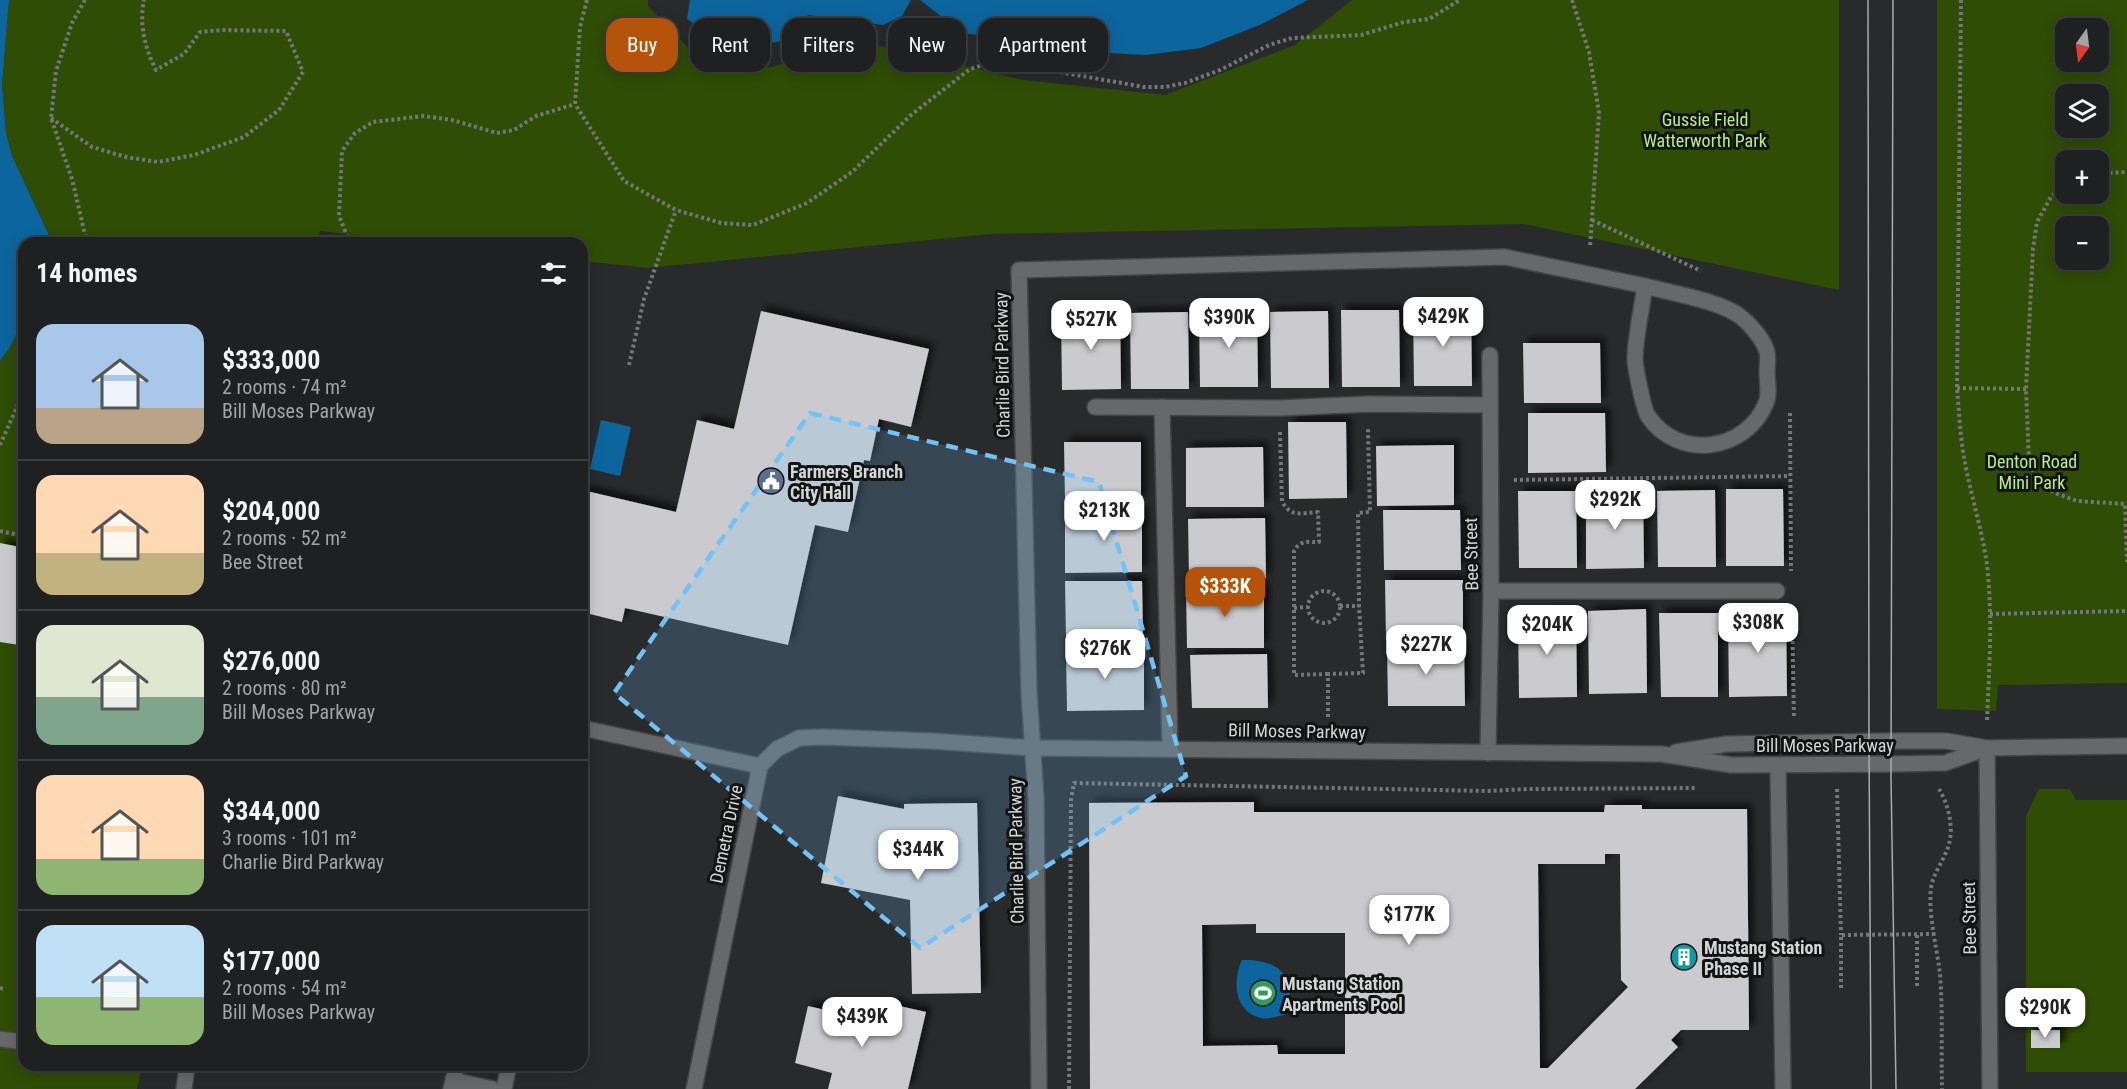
<!DOCTYPE html>
<meta charset="utf-8">
<style>
:root{--surface:#1e2021;--page:#2b2d2e;--text:#f1f3f6;--muted:#a1a3a5;--line:#3c3e3f;--accent:#b45309}
body{margin:0;font-family:"Roboto Condensed",sans-serif;background:var(--page);color:var(--text);height:100vh;display:flex;flex-direction:column;font-size:22px;white-space:nowrap}
*{box-sizing:border-box;margin:0}
p{font-size:20px;color:var(--muted)}
.icon{flex:none;width:33px;height:33px;fill:none;stroke:currentColor;stroke-width:2;stroke-linecap:round;stroke-linejoin:round}
.map{position:relative;flex:1;overflow:hidden}
.side{position:absolute;left:18px;top:237px;width:570px;height:834px;display:flex;flex-direction:column;background:var(--surface);border-radius:18px;box-shadow:0 3px 15px #0003,0 0 0 2px var(--line)}
.side>*{flex:none}
.guide{position:absolute;left:606px;top:18px;width:570px;height:54px;display:flex;gap:12px}
.needle{width:39px;rotate:194deg}
.fabs{position:absolute;left:2055px;top:18px;display:grid;gap:12px}
.fabs a{display:grid;place-items:center;width:54px;height:54px;border-radius:12px;background:var(--surface);box-shadow:0 3px 15px #0003,0 0 0 2px var(--line);font-size:30px}
.price{position:absolute;translate:-50% -51px;padding:0 14px;border-radius:12px;background:#fff;color:#222;font-size:20px;line-height:39px;filter:drop-shadow(0 2px 3px #0008)}
.price::after{content:'';position:absolute;left:50%;top:36px;width:18px;height:14px;margin-left:-9px;background:inherit;clip-path:polygon(0 0,100% 0,50% 100%)}
.price.active{background:var(--accent);color:#fff}
ul{padding:0;list-style:none}
li{display:flex;align-items:center;gap:18px;height:150px;padding:0 18px}
li+li{border-top:2px solid var(--line)}
li span{display:grid;place-items:center;flex:none;width:168px;height:120px;border-radius:18px;color:#555}
li>.icon{margin-inline-start:auto}
span .icon{width:72px;height:72px;fill:#fffc;stroke-width:1}
li b{font-size:26px}
h2{display:flex;justify-content:space-between;align-items:center;height:72px;padding:0 18px;font-size:26px}
.pill{padding:0 21px;border-radius:18px;background:var(--surface);box-shadow:0 3px 15px #0003,0 0 0 2px var(--line);font-size:21px;line-height:54px}
.pill.active{background:var(--accent);color:#fff}
.map>svg:first-child{display:block}
</style>
<div class="map">
<svg width="2127" height="1089" viewBox="0 0 2127 1089">
<defs>
<filter id="shadow"><feDropShadow dx="5.5" dy="-5.5" stdDeviation="3" flood-color="#0009"/></filter>
</defs>
<rect width="100%" height="100%" fill="#282a2c"/>
<!-- green -->
<g fill="#2f4d05" fill-rule="evenodd">
<path d="M9,0h639v6l47,49 56,17 116,-29 156,37 142,15 130,-50 57,-45h487v290l-315,-66 -534,10 -343,34 -65,-7v-18h-156l-106,-12 -3,12h-268l1,-7 -38,-80 -6,-23 -4,-48z"/>
<path d="M1937,0h190v683l-129,2 -2,26 -59,-2zM2098,28v34h-32v-34zM2098,94v34h-32v-34zM2066,160h32v34h-32zM2098,226v34h-32v-34z"/>
<path d="M24,319v746h118l-5,24h-137v-728l10,-14z"/>
<path d="M2039,789h31l6,11h51v272h-101v-256z"/>
</g>
<!-- water -->
<g fill="#0d659e">
<path d="M0,0h9l-7,85 4,48 6,23 38,81 -1,6h-25v76l-14,28 -10,14z"/>
<path d="M690,0h221l-9,16 -19,9 -75,-10 -17,25 -41,6 -44,-15 -19,-12z"/>
<path d="M920,0h388l-46,24 -61,24 -55,7 -39,-2 -47,-14 -96,-5z"/>
<path d="M601,420l30,7 -11,49 -30,-7z"/>
<path d="M1242,960c24,-1 49,7 48,36 0,6 -4,13 -6,19 -7,1 -16,5 -23,3 -27,-6 -29,-38 -19,-58z"/>
</g>
<!-- building -->
<g fill="#cbcbcf" fill-rule="evenodd" filter="url(#shadow)">
<path d="M1471,309l1,77h-58l-1,-76z"/>
<path d="M1257,310l1,77h-58l-1,-76z"/>
<path d="M1341,310h58l1,77h-58z"/>
<path d="M761,311l168,38 -18,78 -32,-8 -9,42 -6,-1 -16,72 -33,-7 -27,120 -163,-37 -3,14 -40,-10v-122l94,22 21,-92 37,9z"/>
<path d="M1328,311l1,77h-58l-1,-76z"/>
<path d="M1120,312l1,77 -59,1 -1,-77z"/>
<path d="M1188,312l1,77h-58l-1,-76z"/>
<path d="M1523,343h77l1,60h-77z"/>
<path d="M1528,413h77l1,59 -78,1z"/>
<path d="M1288,422h58l1,76 -58,1z"/>
<path d="M1064,442h77v60h-76z"/>
<path d="M1454,445v60l-77,1 -1,-60z"/>
<path d="M1263,447l1,60h-78v-59z"/>
<path d="M1726,489h57l1,77h-58z"/>
<path d="M1715,490l1,77h-58l-1,-76z"/>
<path d="M1518,491h58l1,77h-58z"/>
<path d="M1643,492l1,76 -58,1v-76z"/>
<path d="M1383,510h77l1,60h-77z"/>
<path d="M1142,512v60l-77,1v-60z"/>
<path d="M1265,518l1,60 -77,1 -1,-60z"/>
<path d="M0,543l24,5v94l-5,3 -19,-3z"/>
<path d="M1385,580h78v59l-77,1z"/>
<path d="M1065,581h77l1,59 -77,1z"/>
<path d="M1264,588v60h-77l-1,-59z"/>
<path d="M1646,609l1,84 -58,1 -1,-83z"/>
<path d="M1786,612l1,84 -58,1 -1,-84z"/>
<path d="M1659,613h59v84h-57z"/>
<path d="M1576,614l1,83 -58,1 -1,-83z"/>
<path d="M1387,646h77l1,60h-77z"/>
<path d="M1144,650v60l-77,1 -1,-60z"/>
<path d="M1267,654l1,54h-76l-2,-53z"/>
<path d="M838,796l66,13v-5l73,-1 4,190 -69,1 -2,-94 -89,-17z"/>
<path d="M1254,802v10h350l1,-7h37v4h105l2,221h-68l-10,10 7,7 -43,42h-545l-1,-286zM1605,854h15l1,126 7,7 -80,81h-8l-2,-204h67zM1256,924v9h89v121h-67l-1,-9 -74,1 -1,-121z"/>
<path d="M886,1003l40,9 -18,77h-80l4,-16 -37,-10 13,-57 73,17z"/>
<rect x="2031" y="1030" width="29" height="18"/>
</g>
<g fill="none" stroke-linecap="round" stroke-linejoin="round">
<defs>
<g id="lane">
<path d="M1095,407l184,1 89,-4 122,1"/>
<path d="M1162,407l8,342"/>
<path d="M1491,591h286"/>
<path d="M1987,748l3,341"/>
<path d="M1778,766l5,323"/>
<path d="M0,1039l24,3"/>
<path d="M453,1080l40,9"/>
</g>
<g id="street">
<path d="M1645,286c26,7 76,15 96,31 9,7 21,21 25,32 3,6 1,16 1,23 0,9 3,23 -1,31 -20,49 -88,58 -118,13 -4,-5 -13,-49 -13,-57 0,-20 7,-52 10,-73z"/>
<path d="M582,728l178,38"/>
<path d="M1676,752l51,-8 164,-3h56l40,7 140,-2"/>
<path d="M1488,753l3,-162 -1,-236"/>
<path d="M184,1089l3,-22"/>
<path d="M451,1089l6,-24"/>
<path d="M504,1089l5,-24"/>
<path d="M694,1089l66,-323 17,-17 22,-11 24,-1 109,4 101,7 628,6 70,11 160,-1 54,-1 42,-15"/>
<path d="M1039,1089l-3,-291 -7,-105 -10,-423 486,-13 140,29"/>
</g>
</defs>
<!-- lane casing -->
<use href="#lane" stroke="#444547" stroke-width="18"/>
<!-- street casing -->
<use href="#street" stroke="#444547" stroke-width="18"/>
<!-- path -->
<g stroke="#757678" stroke-width="4" stroke-dasharray="3 3" stroke-linecap="butt">
<path d="M85,0l-13,23 -16,48 -5,47 21,61 15,64"/>
<path d="M587,0l-7,27 -5,77 49,77 52,29 45,13 32,2 54,-22 45,-31 59,-57 59,-46 20,-6 24,1 130,23h21l20,-4 35,-13 49,-25 23,-7 69,-3 43,-13 25,-3 31,-19"/>
<path d="M1572,0l17,52 10,61 -9,135"/>
<path d="M1961,0l-4,388c2,23 3,46 7,69 6,36 18,72 23,108 6,52 2,105 0,157"/>
<path d="M51,118l41,29 34,10 32,5 36,-7 50,-18 35,-27 24,-38 -17,-41 -64,-1 -22,2 -16,22 -28,16c-11,-22 -17,-45 -12,-70"/>
<path d="M2098,176l9,-3 20,-1"/>
<path d="M2066,189l-14,6 -15,27 -4,26 -7,141 3,72 9,21 17,11 22,8 48,3 2,58"/>
<path d="M1592,220l109,51"/>
<path d="M350,243l-11,-27 3,-65 13,-18 18,-11 51,-6 28,4 45,13 17,-3 22,-14 39,-12"/>
<path d="M629,365l15,-66 32,-89"/>
<path d="M1957,388l69,1"/>
<path d="M1790,413l1,158"/>
<path d="M1280,432l2,69c8,17 20,12 36,11l1,30c-12,0 -19,-2 -25,9v124l34,-1"/>
<path d="M0,445l24,-54"/>
<path d="M1514,480l276,-4"/>
<path d="M0,531l24,5"/>
<circle cx="1324" cy="607" r="16"/>
<path d="M1340,606h19"/>
<path d="M1294,608l14,-1"/>
<path d="M1792,611l2,107"/>
<path d="M1990,614l137,-3"/>
<path d="M1328,717v-43l35,-1 -4,-67 -1,-93 12,-1 -2,-83"/>
<path d="M1837,789l4,146"/>
<path d="M1939,789c10,16 16,42 8,61 -5,13 -14,24 -16,38 -3,28 6,59 9,86 3,38 1,77 2,115"/>
<path d="M1917,935v54"/>
<path d="M0,988l4,1"/>
<path d="M1841,988v-53l94,-1"/>
<path d="M1069,1089l2,-289 3,-17 414,8 39,-2 169,-1"/>
</g>
<!-- lane -->
<use href="#lane" stroke="#66686a" stroke-width="15"/>
<!-- street -->
<use href="#street" stroke="#66686a" stroke-width="15"/>
<!-- tram -->
<g stroke="#aaabad" stroke-width="1.5">
<path d="M1868,0l1,741 2,348"/>
<path d="M1893,0l-2,778 5,311"/>
</g>
</g>
<!-- marked area -->
<path fill="#73c1f5" fill-opacity="0.2" stroke="#73c1f5" stroke-width="4.5" stroke-dasharray="12 8" stroke-linejoin="round" d="M810,413l289,69 87,294 -266,172 -306,-255z"/>
<!-- icons -->
<defs>
<symbol id="civic-disc" viewBox="-11 -11 22 22"><circle r="9.5" fill="#5c6f8a" stroke="#121313"/><path d="M-.6-6.5H3V-4.5H.6V-3L4-1V1h2V6H-6V1h2V-1L-.6-3ZM-1.2 2.5V6h2.4V2.5Z" fill="#fff"/></symbol>
<symbol id="building-disc" viewBox="-11 -11 22 22"><circle r="9.5" fill="#0f9aa8" stroke="#121313"/><path d="M-4-6H4V6H1V3H-1V6H-4ZM-2.5-4.3h1.7v1.8h-1.7ZM.8-4.3h1.7v1.8H.8ZM-2.5-1h1.7V.8h-1.7ZM.8-1h1.7V.8H.8Z" fill="#fff"/></symbol>
<symbol id="stadium-disc" viewBox="-11 -11 22 22"><circle r="9.5" fill="#2e9e5b" stroke="#121313"/><path d="M0-5a6.5 5 0 1 0 0 10a6.5 5 0 1 0 0-10ZM-3.5-1.8h7v3.6h-7Z" fill="#fff"/></symbol>
</defs>
<g fill-rule="evenodd">
<use href="#civic-disc" x="756" y="466" width="30" height="30"/>
<use href="#building-disc" x="1669" y="942" width="30" height="30"/>
<use href="#stadium-disc" x="1248" y="978" width="30" height="30"/>
</g>
<g text-anchor="middle" dominant-baseline="central" stroke-width="6" stroke-linejoin="round" paint-order="stroke">
<!-- park labels -->
<g font-size="18" fill="#b7ee83" stroke="#121313">
<text x="1705" y="119">Gussie Field<tspan x="1705" dy="21">Watterworth Park</tspan></text>
<text x="2032" y="461">Denton Road<tspan x="2032" dy="21">Mini Park</tspan></text>
</g>
<!-- street labels -->
<g font-size="18" fill="#d4d5d7" stroke="#121313">
<text transform="translate(1002 365) rotate(-91)">Charlie Bird Parkway</text>
<text transform="translate(1471 554) rotate(-91)">Bee Street</text>
<text transform="translate(1297 731) rotate(1)">Bill Moses Parkway</text>
<text x="1825" y="745">Bill Moses Parkway</text>
<text transform="translate(726 834) rotate(-78)">Demetra Drive</text>
<text transform="translate(1016 851) rotate(-91)">Charlie Bird Parkway</text>
<text transform="translate(1969 918) rotate(-91)">Bee Street</text>
</g>
<!-- poi labels -->
<g font-size="18" font-weight="bold" fill="#d4d5d7" stroke="#121313" text-anchor="start">
<text x="790" y="471">Farmers Branch<tspan x="790" dy="21">City Hall</tspan></text>
<text x="1704" y="947">Mustang Station<tspan x="1704" dy="21">Phase II</tspan></text>
<text x="1282" y="983">Mustang Station<tspan x="1282" dy="21">Apartments Pool</tspan></text>
</g>
</g>
</svg>
<div class="fabs">
<a><svg class="needle" viewBox="-14 -14 28 28"><path d="M0-13l5 13h-10z" fill="#e53935"/><path d="M0 13l5-13h-10z" fill="#a1a3a5"/></svg></a>
<a><svg class="icon" aria-label="layers" viewBox="0 0 24 24"><path d="M12 4l9 5-9 5-9-5zM3 14l9 5 9-5"/></svg></a>
<a>+</a>
<a>−</a>
</div>
<b class="price" style="left:1443px;top:348px">$429K</b>
<b class="price" style="left:1229px;top:349px">$390K</b>
<b class="price" style="left:1091px;top:351px">$527K</b>
<b class="price" style="left:1615px;top:531px">$292K</b>
<b class="price" style="left:1104px;top:542px">$213K</b>
<b class="price active" style="left:1225px;top:618px">$333K</b>
<b class="price" style="left:1758px;top:654px">$308K</b>
<b class="price" style="left:1547px;top:656px">$204K</b>
<b class="price" style="left:1426px;top:676px">$227K</b>
<b class="price" style="left:1105px;top:680px">$276K</b>
<b class="price" style="left:918px;top:881px">$344K</b>
<b class="price" style="left:1409px;top:946px">$177K</b>
<b class="price" style="left:2045px;top:1039px">$290K</b>
<b class="price" style="left:862px;top:1048px">$439K</b>
<div class="guide">
<a class="pill active">Buy</a>
<a class="pill">Rent</a>
<a class="pill">Filters</a>
<a class="pill">New</a>
<a class="pill">Apartment</a>
</div>
<section class="side">
<h2>14 homes<svg class="icon" aria-label="filters" viewBox="0 0 24 24"><path d="M4 7h16M4 17h16"/><circle cx="9" cy="7" r="2"/><circle cx="15" cy="17" r="2"/></svg></h2>
<ul>
<li><span style="background:linear-gradient(#a9c7e8 70%,#b9a48a 0)"><svg class="icon" aria-label="home" viewBox="0 0 24 24"><path d="M3 11l9-7 9 7M6 9v11h12V9"/></svg></span><div><b>$333,000</b><p>2 rooms · 74 m²</p><p>Bill Moses Parkway</p></div></li>
<li><span style="background:linear-gradient(#ffd9b3 65%,#c2b280 0)"><svg class="icon" aria-label="home" viewBox="0 0 24 24"><path d="M3 11l9-7 9 7M6 9v11h12V9"/></svg></span><div><b>$204,000</b><p>2 rooms · 52 m²</p><p>Bee Street</p></div></li>
<li><span style="background:linear-gradient(#dfe7d0 60%,#7fa58c 0)"><svg class="icon" aria-label="home" viewBox="0 0 24 24"><path d="M3 11l9-7 9 7M6 9v11h12V9"/></svg></span><div><b>$276,000</b><p>2 rooms · 80 m²</p><p>Bill Moses Parkway</p></div></li>
<li><span style="background:linear-gradient(#ffd9b3 70%,#8fb573 0)"><svg class="icon" aria-label="home" viewBox="0 0 24 24"><path d="M3 11l9-7 9 7M6 9v11h12V9"/></svg></span><div><b>$344,000</b><p>3 rooms · 101 m²</p><p>Charlie Bird Parkway</p></div></li>
<li><span style="background:linear-gradient(#bfe0f5 60%,#8fb573 0)"><svg class="icon" aria-label="home" viewBox="0 0 24 24"><path d="M3 11l9-7 9 7M6 9v11h12V9"/></svg></span><div><b>$177,000</b><p>2 rooms · 54 m²</p><p>Bill Moses Parkway</p></div></li>
</ul>
</section>
</div>
